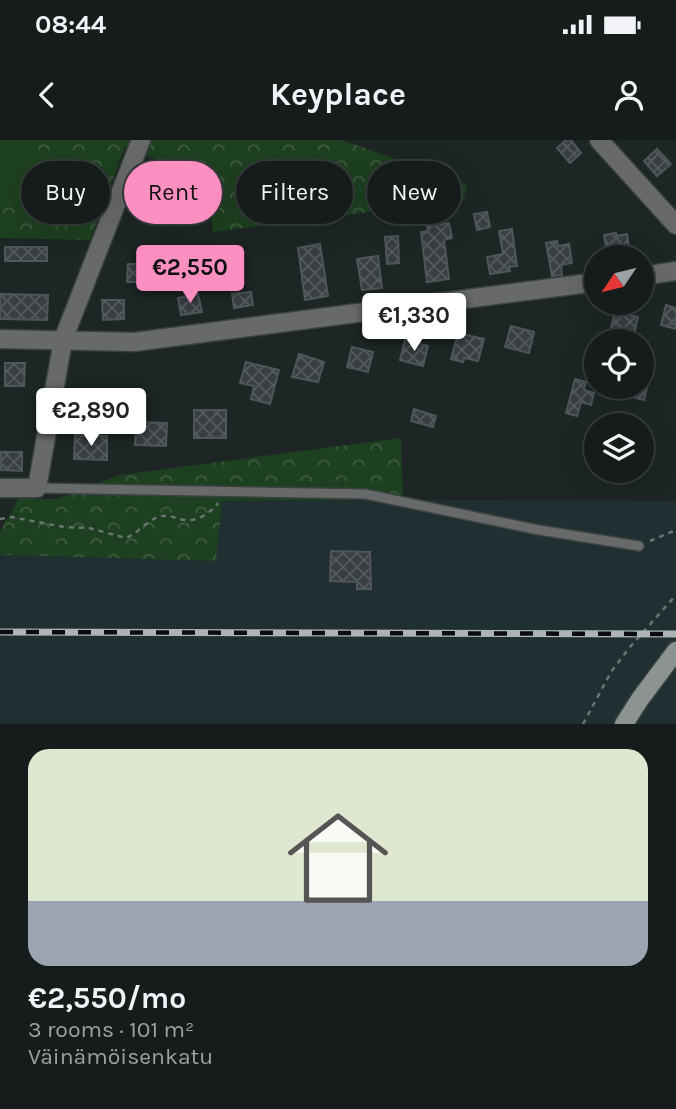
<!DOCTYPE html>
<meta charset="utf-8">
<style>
:root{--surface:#161c1c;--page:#1f2525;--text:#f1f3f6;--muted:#9ea1a3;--line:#353a3b;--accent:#fc8fc1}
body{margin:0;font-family:Karla,sans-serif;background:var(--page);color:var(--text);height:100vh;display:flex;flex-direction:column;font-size:26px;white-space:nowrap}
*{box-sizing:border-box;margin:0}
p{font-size:23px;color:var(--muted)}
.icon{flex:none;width:38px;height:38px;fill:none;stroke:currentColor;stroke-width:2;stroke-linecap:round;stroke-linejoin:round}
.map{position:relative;height:584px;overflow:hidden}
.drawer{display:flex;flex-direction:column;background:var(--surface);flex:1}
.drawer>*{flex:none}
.hud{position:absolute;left:21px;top:21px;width:635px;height:63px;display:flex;gap:14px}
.needle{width:46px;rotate:235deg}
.controls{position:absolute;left:584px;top:105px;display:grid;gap:14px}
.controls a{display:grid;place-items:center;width:70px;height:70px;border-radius:50%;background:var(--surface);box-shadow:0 7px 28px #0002,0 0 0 2px var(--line);font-size:35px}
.price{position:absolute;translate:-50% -60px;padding:0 16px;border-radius:7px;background:#fff;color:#222;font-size:23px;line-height:46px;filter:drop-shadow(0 2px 4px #0008)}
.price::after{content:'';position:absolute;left:50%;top:42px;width:21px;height:16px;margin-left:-10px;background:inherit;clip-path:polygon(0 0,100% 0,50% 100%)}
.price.on{background:var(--accent);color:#111}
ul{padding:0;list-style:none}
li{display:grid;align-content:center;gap:14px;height:371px;padding:0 28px}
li+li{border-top:2px solid var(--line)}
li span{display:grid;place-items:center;height:217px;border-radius:21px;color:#555}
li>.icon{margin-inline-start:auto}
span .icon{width:126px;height:126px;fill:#fffc;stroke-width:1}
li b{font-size:30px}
.tag{padding:0 24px;border-radius:32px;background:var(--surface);box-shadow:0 7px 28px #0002,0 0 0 2px var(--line);font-size:24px;line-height:63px}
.tag.on{background:var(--accent);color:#111}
.status{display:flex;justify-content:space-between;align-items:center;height:49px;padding:0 35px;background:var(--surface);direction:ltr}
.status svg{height:19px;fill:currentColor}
header{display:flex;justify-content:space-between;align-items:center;height:91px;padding:0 28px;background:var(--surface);font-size:32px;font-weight:700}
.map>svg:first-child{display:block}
</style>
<div class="status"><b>08:44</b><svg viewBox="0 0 49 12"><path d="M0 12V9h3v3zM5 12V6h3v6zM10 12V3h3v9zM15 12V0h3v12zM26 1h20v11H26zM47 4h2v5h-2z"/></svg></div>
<header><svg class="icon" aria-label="back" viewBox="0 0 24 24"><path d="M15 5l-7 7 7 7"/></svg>Keyplace<svg class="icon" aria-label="person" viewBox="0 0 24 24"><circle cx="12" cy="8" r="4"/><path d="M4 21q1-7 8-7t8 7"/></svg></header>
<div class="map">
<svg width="676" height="584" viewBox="0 0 676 584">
<defs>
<pattern id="forest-crowns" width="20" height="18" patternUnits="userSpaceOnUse" patternTransform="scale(1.75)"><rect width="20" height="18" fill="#1d4020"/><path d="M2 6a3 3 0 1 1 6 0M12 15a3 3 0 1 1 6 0" fill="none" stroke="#3e5c41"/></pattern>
<pattern id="building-cross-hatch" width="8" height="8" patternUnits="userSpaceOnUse" patternTransform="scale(1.75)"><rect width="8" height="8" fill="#383e42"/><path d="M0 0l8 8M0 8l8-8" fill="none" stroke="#555a5e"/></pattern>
</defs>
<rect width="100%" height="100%" fill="#1d2525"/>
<!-- built -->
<path fill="#202f31" d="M403,360l273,1v223h-676v-169l215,6 7,-60z"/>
<!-- forest -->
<g fill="url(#forest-crowns)">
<path d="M0,0h342l125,45 -3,15 -251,32 -7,-54 -81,-31 -35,93 -90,-2z"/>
<path d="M401,298l2,62 -181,1 -6,60 -216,-6v-23l19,-34 37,1 64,-24z"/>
</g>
<!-- garden -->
<path fill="#1d4020" d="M0,0h38l-3,67h-35z"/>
<!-- building -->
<g fill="url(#building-cross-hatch)" stroke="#4f5659" stroke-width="2">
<path d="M566,0h5l10,13 -11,10 -13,-15z"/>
<path d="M657,9l14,15 -14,12 -13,-15z"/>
<path d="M152,28l28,11 -7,21 -12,-5 -1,-4 -8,1 -8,-4z"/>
<path d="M487,72l3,15 -13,3 -3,-16z"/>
<path d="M449,83l3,15 -8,2 5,39 -22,3 -6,-50 7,-1 -1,-5z"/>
<path d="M512,89l5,37 -8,1 1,4 -20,3 -3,-17 16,-3 -4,-23z"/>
<path d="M616,93l1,3 10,-2 3,21 -22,2 -4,-22z"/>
<path d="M398,96l1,27 -12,1 -2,-27z"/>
<path d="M557,101l1,5 11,-2 3,19 -11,2 1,10 -10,1 -6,-33z"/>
<path d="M320,104l8,52 -23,4 -7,-52z"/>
<rect x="5" y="107" width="42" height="14"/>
<path d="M378,116l4,32 -20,2 -5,-31z"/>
<path d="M195,119l2,13 -24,3 -2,-12z"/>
<path d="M128,124h22v18h-23z"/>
<path d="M251,152l2,13 -19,3 -2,-14z"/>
<path d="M0,154l48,1 -1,25 -47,-1z"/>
<path d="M198,154l4,18 -21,3 -3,-17z"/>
<path d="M102,160h22v19l-21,1z"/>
<path d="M666,165l10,3v21l-15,-4z"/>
<path d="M615,172l23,5 -5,21 -23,-6z"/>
<path d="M511,186l23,6 -5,21 -24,-6z"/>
<path d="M458,193l26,6 -6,22 -14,-3 -1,4 -12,-3z"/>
<path d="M405,200l23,6 -5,20 -23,-6z"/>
<path d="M352,207l21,5 -5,20 -21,-5z"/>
<path d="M299,214l25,8 -6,20 -26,-5z"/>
<path d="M246,222l33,8 -9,34 -19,-5 3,-13 -14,-3z"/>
<path d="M5,223h20l-1,23h-19z"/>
<path d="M575,239l11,3 -2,8 10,3 -3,12 -10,-3 -4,14 -11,-3z"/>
<path d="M610,247h37l-3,13 -34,-9z"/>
<path d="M414,269l22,7 -3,11 -22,-6z"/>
<rect x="194" y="270" width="32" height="28"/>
<path d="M136,282l31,1 -1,23 -31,-1z"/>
<path d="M75,295l32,1v24l-33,-1z"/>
<path d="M1,312h21v19l-21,-1z"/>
<path d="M331,411l39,1 1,37h-14v-7l-27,-1z"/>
</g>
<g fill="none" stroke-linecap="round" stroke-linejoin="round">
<defs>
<path id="lane" d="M37,348l328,6 174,36 100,16"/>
<g id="street">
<path d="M599,0l77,85"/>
<path d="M642,136l34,-5"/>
<path d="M0,199l134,3 463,-60"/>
<path d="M0,348h37l26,-148 78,-200"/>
</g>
<path id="secondary" d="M624,584l16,-25 36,-48"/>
</defs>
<!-- lane casing -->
<use href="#lane" stroke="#3a4141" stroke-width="12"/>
<!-- street casing -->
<use href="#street" stroke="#3a4141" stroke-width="21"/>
<!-- secondary casing -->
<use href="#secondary" stroke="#3a4141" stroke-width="21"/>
<!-- path -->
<g stroke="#6c7373" stroke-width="2.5" stroke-dasharray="5 5" stroke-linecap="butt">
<path d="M0,379l11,-2 53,10 25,1 37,10c12,-5 21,-17 32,-21 12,-4 16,2 27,3 12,2 27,-8 33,-17"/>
<path d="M650,401l26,-11"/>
<path d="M583,584l28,-52 19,-25 46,-52"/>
</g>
<!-- lane -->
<use href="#lane" stroke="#676a69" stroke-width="9"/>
<!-- street -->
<use href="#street" stroke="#676a69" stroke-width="18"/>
<!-- secondary -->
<use href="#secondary" stroke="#8d9391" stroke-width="18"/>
<defs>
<path id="rail" d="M0,492l676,2"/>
</defs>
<!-- rail casing -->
<use href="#rail" stroke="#aeb4b4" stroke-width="7"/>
<!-- rail -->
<use href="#rail" stroke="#0a0d0d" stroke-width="4.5" stroke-dasharray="13" stroke-linecap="butt"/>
</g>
</svg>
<div class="controls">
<a><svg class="needle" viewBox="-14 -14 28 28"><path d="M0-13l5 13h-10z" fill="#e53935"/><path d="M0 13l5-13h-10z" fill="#9ea1a3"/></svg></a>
<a><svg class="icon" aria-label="locate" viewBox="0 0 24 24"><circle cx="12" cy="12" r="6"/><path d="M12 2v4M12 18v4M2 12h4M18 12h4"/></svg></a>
<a><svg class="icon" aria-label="layers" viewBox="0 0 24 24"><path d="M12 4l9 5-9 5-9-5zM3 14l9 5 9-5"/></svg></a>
</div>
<b class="price on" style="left:190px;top:165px">€2,550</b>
<b class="price" style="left:414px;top:213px">€1,330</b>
<b class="price" style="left:91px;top:308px">€2,890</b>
<div class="hud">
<a class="tag">Buy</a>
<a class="tag on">Rent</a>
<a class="tag">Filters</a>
<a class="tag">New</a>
</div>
</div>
<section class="drawer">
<ul>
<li><span style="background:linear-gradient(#dfe7d0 70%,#9aa5b1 0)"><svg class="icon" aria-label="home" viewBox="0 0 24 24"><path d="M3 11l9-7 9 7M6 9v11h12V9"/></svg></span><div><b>€2,550/mo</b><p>3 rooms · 101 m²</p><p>Väinämöisenkatu</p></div></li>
</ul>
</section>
